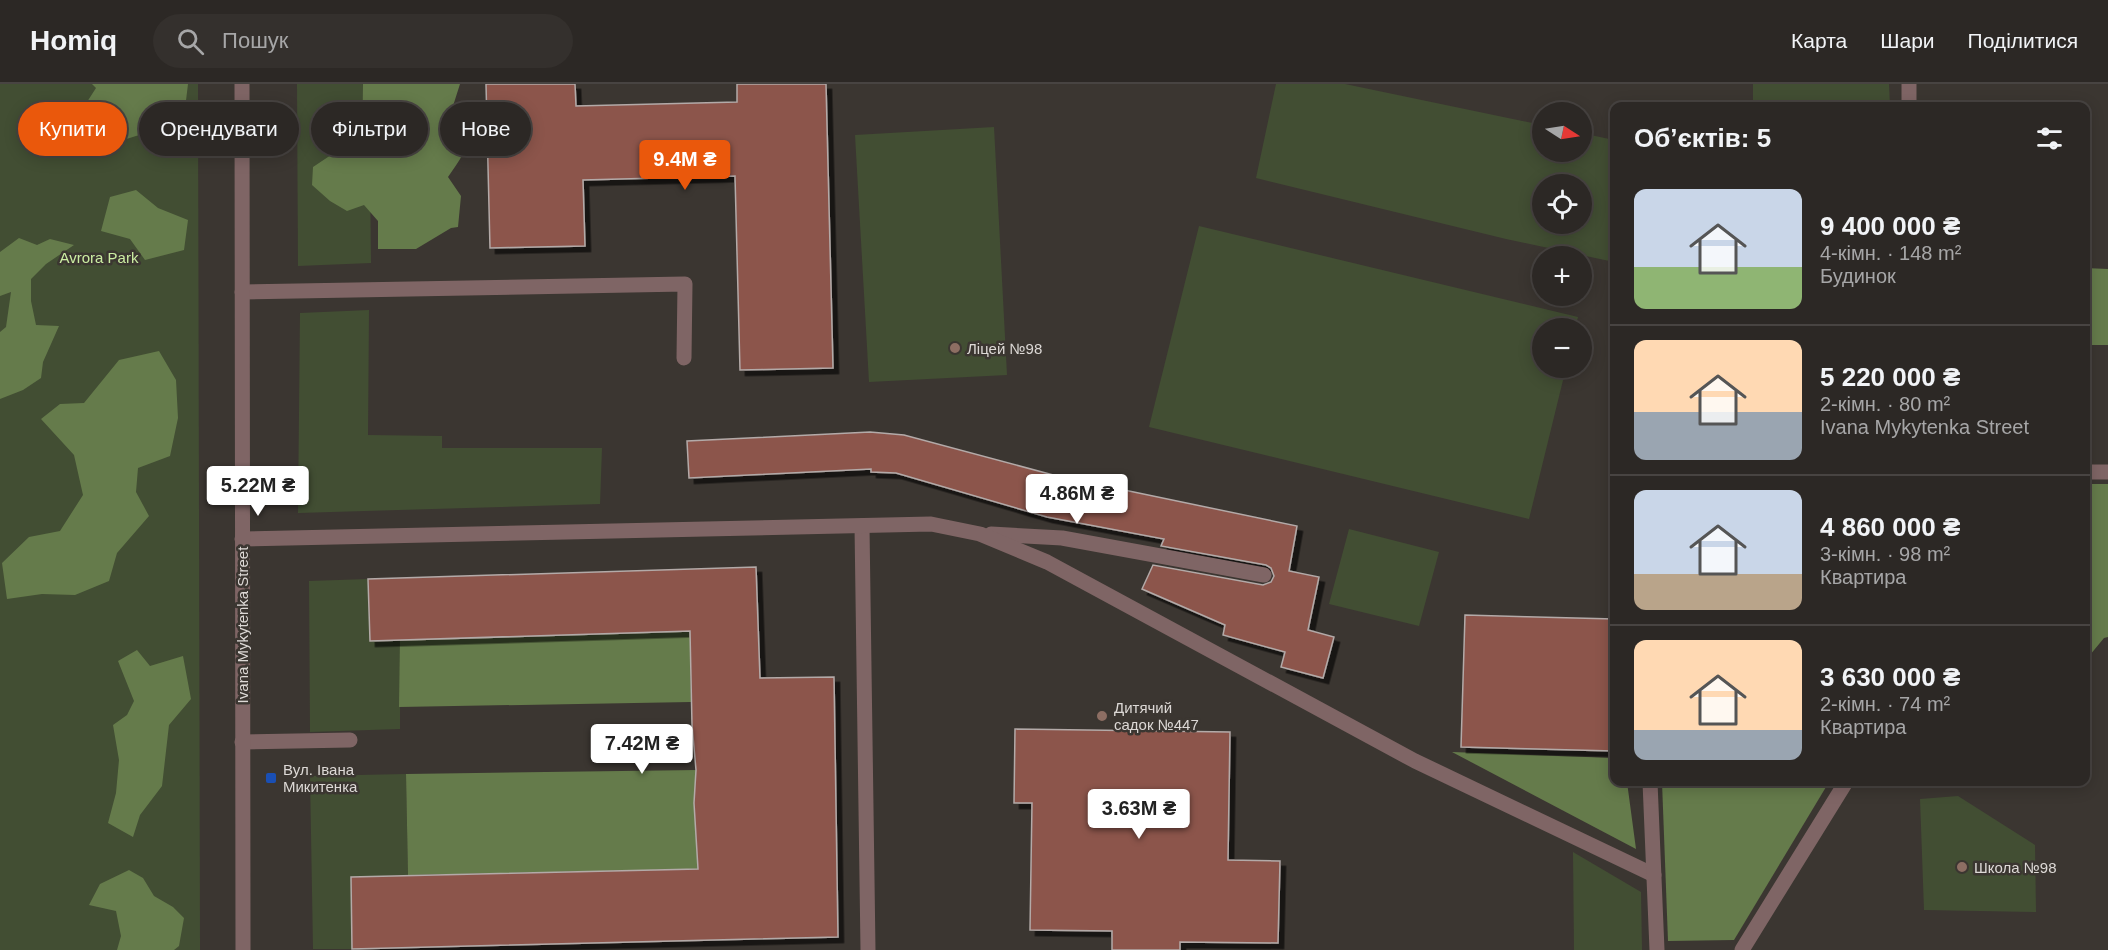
<!DOCTYPE html>
<html lang="uk">
<meta charset="utf-8">
<style>
:root{--surface:#2c2825;--page:#34302d;--text:#f1f3f6;--muted:#a6a6a7;--line:#484442;--accent:#ea580c}
body{margin:0;font-family:Helvetica,sans-serif;background:var(--page);color:var(--text);height:100vh;display:flex;flex-direction:column;font-size:22px;white-space:nowrap}
*{box-sizing:border-box;margin:0}
p{font-size:20px;color:var(--muted)}
.icon{flex:none;width:33px;height:33px;fill:none;stroke:currentColor;stroke-width:2;stroke-linecap:round;stroke-linejoin:round}
.map{position:relative;flex:1;overflow:hidden}
.details{position:absolute;left:1610px;top:18px;width:480px;height:684px;display:flex;flex-direction:column;background:var(--surface);border-radius:12px;box-shadow:0 3px 15px #0003,0 0 0 2px var(--line)}
.details>*{flex:none}
.top-card{position:absolute;left:18px;top:18px;width:570px;height:54px;display:flex;gap:12px}
.needle{width:39px;rotate:102deg}
.fabs{position:absolute;left:1532px;top:18px;display:grid;gap:12px}
.fabs a{display:grid;place-items:center;width:60px;height:60px;border-radius:50%;background:var(--surface);box-shadow:0 3px 15px #0003,0 0 0 2px var(--line);font-size:30px}
.price{position:absolute;translate:-50% -51px;padding:0 14px;border-radius:6px;background:#fff;color:#222;font-size:20px;line-height:39px;filter:drop-shadow(0 2px 3px #0008)}
.price::after{content:'';position:absolute;left:50%;top:36px;width:18px;height:14px;margin-left:-9px;background:inherit;clip-path:polygon(0 0,100% 0,50% 100%)}
.price.current{background:var(--accent);color:#fff}
ul{padding:0;list-style:none}
li{display:flex;align-items:center;gap:18px;height:150px;padding:0 24px}
li+li{border-top:2px solid var(--line)}
li span{display:grid;place-items:center;flex:none;width:168px;height:120px;border-radius:12px;color:#555}
li>.icon{margin-inline-start:auto}
span .icon{width:72px;height:72px;fill:#fffc;stroke-width:1}
li b{font-size:26px}
h2{display:flex;justify-content:space-between;align-items:center;height:72px;padding:0 24px;font-size:26px}
.tag{padding:0 21px;border-radius:27px;background:var(--surface);box-shadow:0 3px 15px #0003,0 0 0 2px var(--line);font-size:21px;line-height:54px}
.tag.current{background:var(--accent);color:#fff}
header{display:flex;align-items:center;gap:36px;box-sizing:border-box;height:84px;padding:0 30px;background:var(--surface);border-bottom:2px solid var(--line)}
header strong{font-size:28px}
nav{display:flex;gap:33px;margin-inline-start:auto;font-size:21px}
.search{width:420px;height:54px;background:var(--page);display:flex;align-items:center;gap:15px;box-sizing:border-box;padding:0 21px;border-radius:33px;color:var(--muted);font-size:22px}
.map>svg:first-child{display:block}
</style>
<header>
<strong>Homiq</strong>
<div class="search"><svg class="icon" aria-label="search" viewBox="0 0 24 24"><circle cx="10" cy="10" r="6"/><path d="M15 15l6 6"/></svg>Пошук</div>
<nav><a>Карта</a><a>Шари</a><a>Поділитися</a></nav>
</header>
<div class="map">
<svg width="2108" height="866" viewBox="0 0 2108 866">
<defs>
<filter id="shadow"><feDropShadow dx="5.5" dy="5.5" stdDeviation="0" flood-color="#0009"/></filter>
</defs>
<rect width="100%" height="100%" fill="#3b3631"/>
<!-- green -->
<g fill="#424e33" fill-rule="evenodd">
<path d="M0,0h198l2,866h-200z"/>
<path d="M297,0h72l2,179 -73,3z"/>
<path d="M1276,0h69l197,41v27h39v-19l33,7v122l-108,-23 -250,-61zM1542,100h39v40h-39z"/>
<path d="M1753,0h136l1,22h-137z"/>
<path d="M994,43l13,248 -138,7 -14,-247z"/>
<path d="M1199,142l379,91 -3,11h-33v40h24l-37,151 -380,-92z"/>
<path d="M369,226l-1,125 74,1v12h160l-2,56 -302,9 2,-200z"/>
<path d="M1349,445l90,23 -20,74 -90,-22z"/>
<path d="M368,495l2,62 30,-2v90l-90,3 -1,-151z"/>
<path d="M406,690l2,101 -57,2 1,72h-39l-3,-173z"/>
<path d="M1958,712l77,49 1,67 -112,-2 -4,-111z"/>
<path d="M1573,768l68,40 1,58h-68z"/>
</g>
<!-- forest -->
<g fill="#657b4b">
<path d="M92,0h96l-4,33 -29,13 -38,12 -39,-26 18,-28z"/>
<path d="M363,0h97l-7,22c18,37 19,37 -5,71l13,19 -3,31 -7,1 -35,21h-38v-28l-14,-16 -17,6 -17,-10 -18,-16 1,-18 21,-14 28,1z"/>
<path d="M136,106l22,18 30,12 -4,30 -39,10 -15,-21 -29,-8 9,-34z"/>
<path d="M19,154l18,7 13,-6 24,6 -28,19 -15,15v22l5,24 23,1 -16,36 -2,16 -18,12 -23,9v-67l6,-5 5,-35 -11,4v-44z"/>
<path d="M2085,184l23,1v76h-23z"/>
<path d="M159,267l17,29 2,38 -8,38 -32,12 -2,24 13,24 -32,37 -8,28 -34,14 -33,-1 -35,5 -5,-36 27,-26 31,-6 23,-36 -9,-40 -33,-36 19,-15 24,-1 35,-43z"/>
<path d="M2085,400h23v153l-4,1 -19,23z"/>
<path d="M690,547l1,71 -292,5 1,-68z"/>
<path d="M137,566l13,16 33,-10 8,43 -22,26 -7,61 -22,29 -7,22 -25,-14 8,-30 3,-33 -6,-35 14,-10 7,-14 -16,-40z"/>
<path d="M1452,668l162,6v24h13l9,67z"/>
<path d="M696,686l2,99 -290,6 -2,-101z"/>
<path d="M1662,698h167l-95,158 -66,1z"/>
<path d="M129,786l14,8 11,18 19,11 11,11 -5,28 -5,4h-57l4,-14 -5,-25 -27,-6 11,-21z"/>
</g>
<!-- building -->
<g fill="#8c554c" stroke="#b3aaa8" stroke-width="1.5" filter="url(#shadow)">
<path d="M486,0h89l1,22 161,-4v-18h89l7,284 -93,2 -5,-194 -152,4 2,66 -95,2z"/>
<path d="M870,348l34,3 153,41 240,50 -8,45 30,6 -11,53 26,7 -11,41 -42,-11 4,-15 -62,-17 2,-10 -83,-36 11,-24 110,20 8,-3 3,-6 -3,-8 -5,-3 -105,-19 3,-7 -117,-22 -151,-44 -25,-1v-3l-182,9 -2,-37z"/>
<path d="M756,483l4,111 74,-1 4,260 -486,12 -1,-72 347,-8 -4,-66 2,-33 -4,-45 -2,-94 -320,10 -2,-62z"/>
<path d="M1465,531l149,4v132l-153,-4z"/>
<path d="M1015,645l215,3 -2,128 52,1 -2,82 -98,-1v8h-68v-19l-82,-1 2,-127h-18z"/>
</g>
<g fill="none" stroke-linecap="round" stroke-linejoin="round">
<!-- lane -->
<g stroke="#7f6565" stroke-width="15">
<path d="M1909,22v-22"/>
<path d="M242,208l443,-8 -1,74"/>
<path d="M2085,388h23"/>
<path d="M862,442l6,424"/>
<path d="M991,450l71,4 202,37"/>
<path d="M242,455l689,-15 49,10 67,28 368,199 239,114"/>
<path d="M242,658l108,-2"/>
<path d="M1650,698l7,168"/>
<path d="M1742,866l104,-168"/>
</g>
<!-- street -->
<path stroke="#7f6565" stroke-width="15" d="M242,0l1,866"/>
</g>
<!-- markers -->
<g fill="#8d6e63" stroke="#3b3631" stroke-width="2">
<circle cx="955" cy="264" r="6"/>
<circle cx="1102" cy="632" r="6"/>
<circle cx="1962" cy="783" r="6"/>
</g>
<rect fill="#1a4fb4" stroke="#3b3631" stroke-width="2" x="265" y="688" width="12" height="12" rx="3"/>
<g text-anchor="middle" dominant-baseline="central" stroke-width="5" stroke-linejoin="round" paint-order="stroke">
<!-- park labels -->
<g font-size="15" fill="#cbeda2" stroke="#3b3631">
<text x="99" y="173">Avrora Park</text>
</g>
<!-- poi labels -->
<g font-size="15" fill="#ddd9d6" stroke="#3b3631" text-anchor="start">
<text x="967" y="264">Ліцей №98</text>
<text x="1114" y="623">Дитячий<tspan x="1114" dy="17">садок №447</tspan></text>
<text x="283" y="685">Вул. Івана<tspan x="283" dy="17">Микитенка</tspan></text>
<text x="1974" y="783">Школа №98</text>
</g>
<!-- street labels -->
<g font-size="15" fill="#ddd9d6" stroke="#3b3631">
<text transform="translate(242 541) rotate(-90)">Ivana Mykytenka Street</text>
</g>
</g>
</svg>
<div class="fabs">
<a><svg class="needle" viewBox="-14 -14 28 28"><path d="M0-13l5 13h-10z" fill="#e53935"/><path d="M0 13l5-13h-10z" fill="#a6a6a7"/></svg></a>
<a><svg class="icon" aria-label="locate" viewBox="0 0 24 24"><circle cx="12" cy="12" r="6"/><path d="M12 2v4M12 18v4M2 12h4M18 12h4"/></svg></a>
<a>+</a>
<a>−</a>
</div>
<b class="price current" style="left:685px;top:107px">9.4M ₴</b>
<b class="price" style="left:258px;top:433px">5.22M ₴</b>
<b class="price" style="left:1077px;top:441px">4.86M ₴</b>
<b class="price" style="left:642px;top:691px">7.42M ₴</b>
<b class="price" style="left:1139px;top:756px">3.63M ₴</b>
<div class="top-card">
<a class="tag current">Купити</a>
<a class="tag">Орендувати</a>
<a class="tag">Фільтри</a>
<a class="tag">Нове</a>
</div>
<section class="details">
<h2>Об’єктів: 5<svg class="icon" aria-label="filters" viewBox="0 0 24 24"><path d="M4 7h16M4 17h16"/><circle cx="9" cy="7" r="2"/><circle cx="15" cy="17" r="2"/></svg></h2>
<ul>
<li><span style="background:linear-gradient(#c9d6e8 65%,#8fb573 0)"><svg class="icon" aria-label="home" viewBox="0 0 24 24"><path d="M3 11l9-7 9 7M6 9v11h12V9"/></svg></span><div><b>9 400 000 ₴</b><p>4-кімн. · 148 m²</p><p>Будинок</p></div></li>
<li><span style="background:linear-gradient(#ffd9b3 60%,#9aa5b1 0)"><svg class="icon" aria-label="home" viewBox="0 0 24 24"><path d="M3 11l9-7 9 7M6 9v11h12V9"/></svg></span><div><b>5 220 000 ₴</b><p>2-кімн. · 80 m²</p><p>Ivana Mykytenka Street</p></div></li>
<li><span style="background:linear-gradient(#c9d6e8 70%,#b9a48a 0)"><svg class="icon" aria-label="home" viewBox="0 0 24 24"><path d="M3 11l9-7 9 7M6 9v11h12V9"/></svg></span><div><b>4 860 000 ₴</b><p>3-кімн. · 98 m²</p><p>Квартира</p></div></li>
<li><span style="background:linear-gradient(#ffd9b3 75%,#9aa5b1 0)"><svg class="icon" aria-label="home" viewBox="0 0 24 24"><path d="M3 11l9-7 9 7M6 9v11h12V9"/></svg></span><div><b>3 630 000 ₴</b><p>2-кімн. · 74 m²</p><p>Квартира</p></div></li>
</ul>
</section>
</div>
